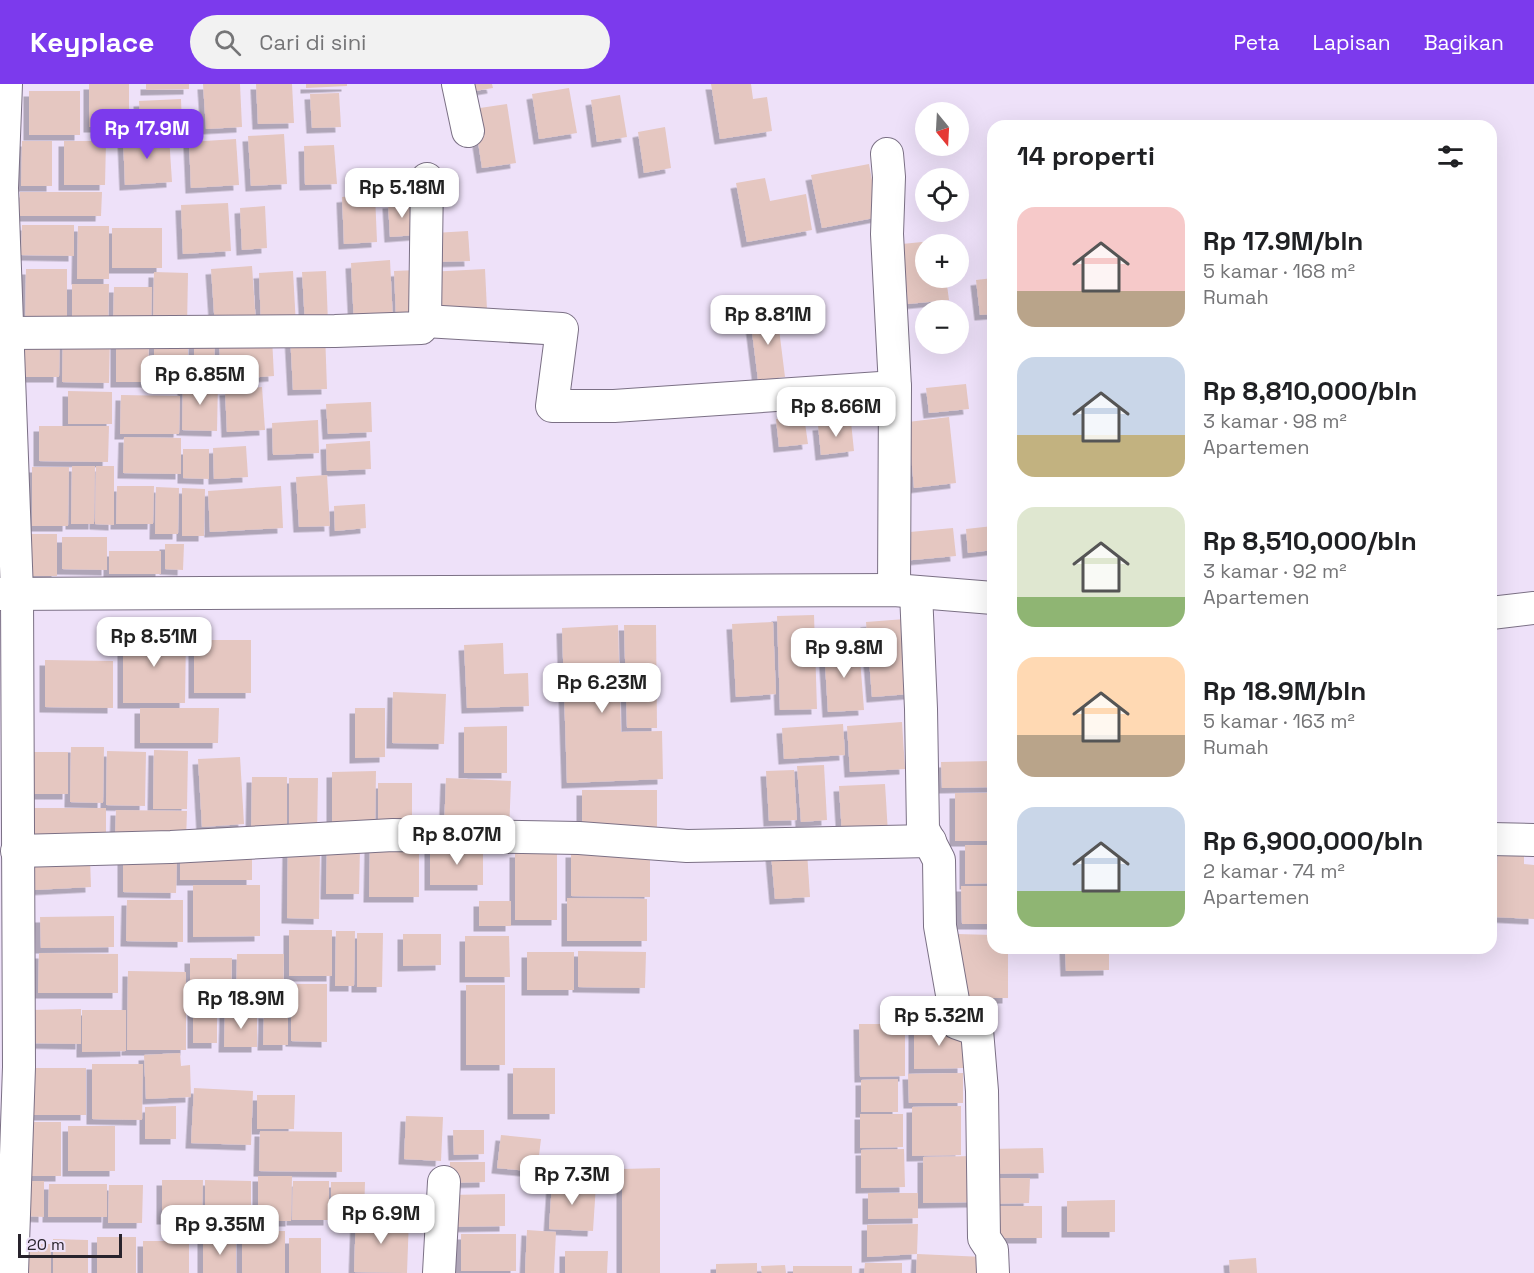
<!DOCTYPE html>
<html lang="id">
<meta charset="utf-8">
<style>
:root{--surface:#fff;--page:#f2f2f2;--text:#202124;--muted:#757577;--accent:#7c3aed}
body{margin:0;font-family:"Space Grotesk",sans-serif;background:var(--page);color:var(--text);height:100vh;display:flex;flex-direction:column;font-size:22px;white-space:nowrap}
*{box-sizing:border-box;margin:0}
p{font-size:20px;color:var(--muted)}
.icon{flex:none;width:33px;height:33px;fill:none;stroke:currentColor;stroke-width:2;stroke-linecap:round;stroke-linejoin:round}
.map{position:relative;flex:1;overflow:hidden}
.sheet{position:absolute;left:987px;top:36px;width:510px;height:834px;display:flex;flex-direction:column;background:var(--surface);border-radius:18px;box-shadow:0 6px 24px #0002}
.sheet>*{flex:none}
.needle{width:39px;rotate:162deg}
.tools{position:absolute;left:915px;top:18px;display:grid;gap:12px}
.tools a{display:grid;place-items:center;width:54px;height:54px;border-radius:50%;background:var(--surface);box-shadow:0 6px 24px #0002;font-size:30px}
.scale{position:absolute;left:18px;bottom:15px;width:104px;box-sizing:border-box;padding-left:6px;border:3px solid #28232c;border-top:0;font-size:16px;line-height:21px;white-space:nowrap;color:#28232c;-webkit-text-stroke:4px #eee1f9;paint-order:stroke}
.price{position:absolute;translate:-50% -51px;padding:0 14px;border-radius:12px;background:#fff;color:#222;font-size:20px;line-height:39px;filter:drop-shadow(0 2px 3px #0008)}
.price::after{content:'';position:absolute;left:50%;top:36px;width:18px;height:14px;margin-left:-9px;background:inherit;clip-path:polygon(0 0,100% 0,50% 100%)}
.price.selected{background:var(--accent);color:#fff}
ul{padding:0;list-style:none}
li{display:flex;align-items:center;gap:18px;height:150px;padding:0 30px}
li span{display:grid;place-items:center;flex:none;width:168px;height:120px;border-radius:18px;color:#555}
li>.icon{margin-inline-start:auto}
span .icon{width:72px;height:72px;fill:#fffc;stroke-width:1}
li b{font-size:26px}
h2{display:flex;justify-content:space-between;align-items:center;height:72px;padding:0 30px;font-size:26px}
header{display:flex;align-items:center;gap:36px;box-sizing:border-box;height:84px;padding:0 30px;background:var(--accent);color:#fff}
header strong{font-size:28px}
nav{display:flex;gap:33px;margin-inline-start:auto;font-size:21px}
.search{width:420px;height:54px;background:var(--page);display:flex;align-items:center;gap:15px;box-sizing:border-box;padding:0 21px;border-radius:33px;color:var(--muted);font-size:22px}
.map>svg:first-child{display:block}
</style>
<header>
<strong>Keyplace</strong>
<div class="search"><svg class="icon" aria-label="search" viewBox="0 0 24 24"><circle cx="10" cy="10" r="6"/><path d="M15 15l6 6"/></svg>Cari di sini</div>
<nav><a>Peta</a><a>Lapisan</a><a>Bagikan</a></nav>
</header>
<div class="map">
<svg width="1534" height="1189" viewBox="0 0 1534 1189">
<defs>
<filter id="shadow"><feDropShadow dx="-5.5" dy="5.5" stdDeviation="0" flood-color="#0004"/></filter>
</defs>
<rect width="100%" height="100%" fill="#eee1f9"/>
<!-- building -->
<g fill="#e5c7c1" filter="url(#shadow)">
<rect x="89" y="0" width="40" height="43"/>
<path d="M146,0h43v5l-43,1z"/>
<path d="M203,0h37l2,43 -36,2z"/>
<path d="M256,0h36l2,39 -36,1z"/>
<path d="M306,0h41v2l-41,2z"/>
<path d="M461,0h31l1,4 -30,5z"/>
<path d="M711,0h40l2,15 14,-2 5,34 -52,8z"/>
<path d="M569,4l8,45 -38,6 -7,-45z"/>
<rect x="29" y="7" width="51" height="44"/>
<path d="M339,9l2,34 -29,1 -2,-34z"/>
<path d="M620,11l7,42 -30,5 -6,-42z"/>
<path d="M181,15l1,27 -41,2 -2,-27z"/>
<path d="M507,20l9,59 -34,5 -9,-59z"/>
<path d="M665,43l6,41 -27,5 -6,-41z"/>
<path d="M284,50l3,50 -36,2 -3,-50z"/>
<path d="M169,52l3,46 -47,3 -2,-47z"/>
<path d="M236,55l3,46 -48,3 -2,-46z"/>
<path d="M22,57h30v45h-31z"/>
<path d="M64,57h42l-1,44h-41z"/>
<path d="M334,61l3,39 -32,1 -1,-39z"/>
<path d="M869,80l10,53 -57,11 -11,-53z"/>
<path d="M765,94l5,23 36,-7 6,36 -65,12 -11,-59z"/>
<path d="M20,108h82l-1,24h-82z"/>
<path d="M375,110l2,48 -33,2 -2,-47z"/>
<path d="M415,117l1,34 -26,2 -2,-34z"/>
<path d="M228,119l3,48 -48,3 -2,-49z"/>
<path d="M265,122l2,42 -25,2 -2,-42z"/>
<path d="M22,141h52v31l-53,-1z"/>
<path d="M78,142h31v53h-32z"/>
<rect x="112" y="144" width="50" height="40"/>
<path d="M468,147l2,30 -34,1 -2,-29z"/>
<path d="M942,156v4h-16v34h20l3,22 -41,4 -6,-60z"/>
<path d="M390,176l3,62 -39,2 -3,-61z"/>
<path d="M252,182l4,58 -41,3 -4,-58z"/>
<path d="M26,185h41v61h-42z"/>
<path d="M485,185l2,41 -56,2 -3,-40z"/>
<path d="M417,186l2,45 -23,2 -2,-46z"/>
<path d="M293,187l3,55 -35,1 -2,-54z"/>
<path d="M326,187l2,52 -23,1 -3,-52z"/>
<path d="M154,188l34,1 -1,55h-34z"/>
<path d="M993,194v36l-13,1 -4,-35z"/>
<path d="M72,200h37l-1,46h-36z"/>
<path d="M114,203h38l-1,41 -38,-1z"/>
<path d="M777,229l8,64 -27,3 -8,-64z"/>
<path d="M325,248l2,57 -34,1 -3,-56z"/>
<path d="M116,249l33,1 -1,48h-32z"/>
<path d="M194,249h21l-1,36h-20z"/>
<path d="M154,250l34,1v29h-34z"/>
<path d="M63,251l47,1 -1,47 -47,-1z"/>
<path d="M25,252h35l-1,41h-34z"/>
<path d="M272,254l2,38 -53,4 -2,-39z"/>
<path d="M183,298h35l-1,49 -35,-1z"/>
<path d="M966,300l3,25 -40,4 -3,-25z"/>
<path d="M262,303l3,43 -38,2 -2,-42z"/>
<path d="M68,307l44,1v32h-44z"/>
<path d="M121,311l59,1 -1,38h-59z"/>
<path d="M371,318l1,30 -44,2 -2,-30z"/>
<path d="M804,332l4,28 -29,3 -3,-28z"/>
<path d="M949,333l7,66 -42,5 -6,-66z"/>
<path d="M318,336l1,33 -46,2 -1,-32z"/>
<path d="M851,338l3,29 -33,4 -3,-30z"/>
<path d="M39,342h70l-1,36 -69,-1z"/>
<path d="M124,353l57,1v36l-58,-1z"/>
<path d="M370,357l1,28 -44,2 -1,-27z"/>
<path d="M246,362l2,31 -34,2 -1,-31z"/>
<path d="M183,365h26v30l-26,-1z"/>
<path d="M72,382h23l-1,58h-23z"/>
<path d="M96,382h18v59l-19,-1z"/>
<path d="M32,383h37l-1,59h-36z"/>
<path d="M327,391l3,51 -31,1 -3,-50z"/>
<path d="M117,402h37l-1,38h-37z"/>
<path d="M281,402l2,42 -73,4 -2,-41z"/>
<path d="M156,403l23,1 -1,46h-23z"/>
<path d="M182,404l23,1 -1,47h-22z"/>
<path d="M365,420l1,24 -31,3 -1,-25z"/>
<path d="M993,442v24l-25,3 -2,-24z"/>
<path d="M953,444l3,28 -54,5 -3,-28z"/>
<rect x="25" y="450" width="32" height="42"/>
<path d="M62,453h45v33l-45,-1z"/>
<path d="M165,460h19l-1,26 -18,-1z"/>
<rect x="109" y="467" width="52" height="23"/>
<path d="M814,531l3,94 -37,1 -3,-94z"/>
<path d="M905,535l5,75 -38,3 -6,-75z"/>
<path d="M773,538l3,72 -40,3 -4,-73z"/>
<path d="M618,541l3,107 41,-1 1,48 -96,4 -5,-155z"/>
<path d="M624,541h32l1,103h-30z"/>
<path d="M123,549l63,1 -1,69h-62z"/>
<rect x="194" y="556" width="57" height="53"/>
<path d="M503,559l1,31 24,-1 1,33 -62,2 -3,-63z"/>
<path d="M859,562l5,64 -36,2 -4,-64z"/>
<path d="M45,576l68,1v47l-68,-1z"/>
<path d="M393,608l53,2 -2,50 -52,-1z"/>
<path d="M140,624h79l-1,35h-78z"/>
<path d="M355,624h30v49l-30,1z"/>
<path d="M902,638l3,47 -55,3 -3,-46z"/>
<path d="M843,640l2,31 -61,4 -2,-31z"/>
<path d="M507,642v47h-43v-46z"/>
<path d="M71,663h33l-1,56 -33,-1z"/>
<path d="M154,666l34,1 -1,58h-34z"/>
<path d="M107,667l39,1 -1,54 -39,-1z"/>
<rect x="30" y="668" width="38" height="42"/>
<path d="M240,673l4,67 -42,3 -4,-68z"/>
<path d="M993,677v26l-51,1 -1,-26z"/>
<path d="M824,681l3,55 -26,2 -4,-56z"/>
<path d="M794,686l3,50 -28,1 -3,-50z"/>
<path d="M376,687l-1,61 -43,1v-61z"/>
<path d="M252,693h35v56l-36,-1z"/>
<path d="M289,694h29l-1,59 -28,1z"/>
<path d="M446,694l65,3 -2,51 -65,-2z"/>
<path d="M378,699h34v50l-34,1z"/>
<path d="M885,700l3,49 -46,3 -3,-50z"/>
<path d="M582,706h75v43l-75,1z"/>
<rect x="955" y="709" width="38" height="48"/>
<path d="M24,724h82v38l-80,-3z"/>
<path d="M116,726l71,1 -1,30 -71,-1z"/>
<path d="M419,761v52h-50l1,-51z"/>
<path d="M965,761h28v38l-28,1z"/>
<path d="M288,762h32l-1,73 -32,-1z"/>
<path d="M327,763h33l-1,47h-33z"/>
<rect x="430" y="763" width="53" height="38"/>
<path d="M1498,764l26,1v15l10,1v54l-39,-2z"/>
<rect x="180" y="767" width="72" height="29"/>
<path d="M557,767v69h-42v-68z"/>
<path d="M1491,767h3l-1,30h-2z"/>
<path d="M571,768h79v45l-79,-1z"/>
<path d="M807,768l3,45 -35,2 -4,-45z"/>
<path d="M123,772h54l-1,37 -53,-1z"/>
<path d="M90,774l1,29 -57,3 -1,-29z"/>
<path d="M193,801h67v51l-67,1z"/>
<path d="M961,802h32v38h-31z"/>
<path d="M567,814l80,1v42h-80z"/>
<path d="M127,816h56v42l-57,-1z"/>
<rect x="479" y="817" width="32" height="25"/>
<path d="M114,832v31l-73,1 -1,-31z"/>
<rect x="289" y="846" width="43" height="46"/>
<path d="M336,847h19l-1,55h-19z"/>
<path d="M357,849h26l-1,54h-25z"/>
<path d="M403,850h38v31l-38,1z"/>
<path d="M957,850l36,1v13h15v50h-51z"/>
<path d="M465,852h44l1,41h-45z"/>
<path d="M1065,864h44v22l-43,1z"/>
<path d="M578,867l68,1 -1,36 -67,-1z"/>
<rect x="527" y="868" width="47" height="38"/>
<path d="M39,869l79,1v39h-80z"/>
<path d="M237,870h47l-1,54h-47z"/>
<path d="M190,874h42l-1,37 -41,-1z"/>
<path d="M128,887l58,1v78h-59z"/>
<path d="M291,900h36v58l-36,-1z"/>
<rect x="466" y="901" width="39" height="80"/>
<rect x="193" y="920" width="24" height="39"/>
<path d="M81,925v35l-55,-1 3,-33z"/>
<path d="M82,926h44v41l-44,1z"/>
<path d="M225,928h32v35h-33z"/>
<path d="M264,929l24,1v31h-25z"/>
<path d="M859,940h46v52l-45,1z"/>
<path d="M963,941v43l-49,1v-43z"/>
<path d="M180,969l1,13 9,-1 1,32 -45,2 -2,-44z"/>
<path d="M92,980h51l-1,56 -50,-1z"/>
<path d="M33,984h53v47h-54z"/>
<rect x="513" y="984" width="42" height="46"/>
<path d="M963,989v30h-54l-1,-29z"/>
<path d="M898,995v33h-37v-32z"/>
<path d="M194,1004l59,3 -2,54 -60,-2z"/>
<path d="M257,1011h38l-1,34h-37z"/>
<path d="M176,1022v33h-31v-32z"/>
<path d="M961,1022v49l-49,1v-49z"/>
<path d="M860,1030h43v33l-43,1z"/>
<path d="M406,1032l37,1 -2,44 -37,-2z"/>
<rect x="24" y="1038" width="37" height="54"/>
<rect x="68" y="1042" width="47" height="45"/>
<path d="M453,1046h31v24l-30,1z"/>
<path d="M260,1047l82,1v40l-83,-1z"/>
<path d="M501,1051l40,4 -4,33 -40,-4z"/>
<path d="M1043,1064l1,25 -53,1v-25z"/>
<path d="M904,1065l1,38 -44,1v-38z"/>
<path d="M975,1072v46l-52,1v-46z"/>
<path d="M450,1078h35v20l-36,1z"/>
<path d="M660,1084v105h-38v-104z"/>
<path d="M258,1092h34l-1,45h-33z"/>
<path d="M987,1094h43l-1,25 -42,1z"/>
<path d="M162,1096h41l-1,39h-40z"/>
<path d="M205,1096l46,1v37l-46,-1z"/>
<path d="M26,1097h18v36l-18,-1z"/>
<path d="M293,1097h36v39h-37z"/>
<path d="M331,1098h34l-1,33 -33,-2z"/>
<path d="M552,1098l44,2 -3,47 -44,-2z"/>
<path d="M49,1100h58v33h-59z"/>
<path d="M109,1101h34l-1,38h-34z"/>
<path d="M868,1109h50v25l-50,1z"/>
<path d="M505,1110v32l-59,1v-32z"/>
<path d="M1115,1116v32h-48v-31z"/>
<rect x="997" y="1122" width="45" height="32"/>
<path d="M356,1132l53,2 -2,55 -53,-1z"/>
<path d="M918,1140l-1,30 67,3 -1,16h-67l1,-19 -50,3v-32z"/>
<path d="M527,1146l29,2 -2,41h-29z"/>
<rect x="242" y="1147" width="43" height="42"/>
<rect x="461" y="1150" width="55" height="37"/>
<rect x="97" y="1153" width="39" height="36"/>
<rect x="203" y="1154" width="33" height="35"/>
<rect x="289" y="1154" width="32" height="35"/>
<path d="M53,1155l35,1v33h-35z"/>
<rect x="143" y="1157" width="46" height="32"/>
<rect x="19" y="1160" width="32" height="29"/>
<path d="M565,1167h43l-1,22h-42z"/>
<path d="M1256,1174l1,15h-27l-1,-13z"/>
<path d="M757,1179v10h-41v-9z"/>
<path d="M865,1179h37v10h-38z"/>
<path d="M785,1181l1,8h-24l-1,-7z"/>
<rect x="793" y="1182" width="59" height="7"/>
</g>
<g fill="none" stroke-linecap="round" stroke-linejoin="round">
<defs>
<g id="minor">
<path d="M6,0l-4,104 15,405 2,474 -7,206"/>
<path d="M458,0l10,47"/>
<path d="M887,70l2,23 -2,57 8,153 -1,203"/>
<path d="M427,95l-2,142 137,8 -10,77h62l281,-19"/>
<path d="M7,249l328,-2 86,-3 4,-7"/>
<path d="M916,508l5,117 2,120 16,31 1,66 17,97 20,7 5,61 2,147 8,12 1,23"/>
<path d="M0,510l894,-4 99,8"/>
<path d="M1491,529l43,-5"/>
<path d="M1491,755l43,1"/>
<path d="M17,767l154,-4 222,-12 186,3 108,8 243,-5"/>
<path d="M439,1189l5,-91"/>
</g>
</defs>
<!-- minor casing -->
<use href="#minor" stroke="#7b7085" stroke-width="34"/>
<!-- minor -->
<use href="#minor" stroke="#fff" stroke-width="32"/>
</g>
</svg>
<div class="tools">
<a><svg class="needle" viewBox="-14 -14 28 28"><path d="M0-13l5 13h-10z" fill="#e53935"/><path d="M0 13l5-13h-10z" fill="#757577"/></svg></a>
<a><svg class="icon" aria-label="locate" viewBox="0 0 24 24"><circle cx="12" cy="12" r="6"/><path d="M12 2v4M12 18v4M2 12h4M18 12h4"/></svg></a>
<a>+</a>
<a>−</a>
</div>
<div class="scale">20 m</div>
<b class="price selected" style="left:147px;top:76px">Rp 17.9M</b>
<b class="price" style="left:402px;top:135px">Rp 5.18M</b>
<b class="price" style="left:768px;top:262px">Rp 8.81M</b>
<b class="price" style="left:200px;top:322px">Rp 6.85M</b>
<b class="price" style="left:836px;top:354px">Rp 8.66M</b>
<b class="price" style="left:154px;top:584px">Rp 8.51M</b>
<b class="price" style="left:844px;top:595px">Rp 9.8M</b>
<b class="price" style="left:602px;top:630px">Rp 6.23M</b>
<b class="price" style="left:457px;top:782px">Rp 8.07M</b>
<b class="price" style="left:241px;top:946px">Rp 18.9M</b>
<b class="price" style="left:939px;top:963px">Rp 5.32M</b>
<b class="price" style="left:572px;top:1122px">Rp 7.3M</b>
<b class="price" style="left:381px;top:1161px">Rp 6.9M</b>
<b class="price" style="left:220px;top:1172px">Rp 9.35M</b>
<section class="sheet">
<h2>14 properti<svg class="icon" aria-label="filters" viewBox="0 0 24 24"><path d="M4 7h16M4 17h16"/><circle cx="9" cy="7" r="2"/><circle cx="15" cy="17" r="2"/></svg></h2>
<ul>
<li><span style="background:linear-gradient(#f6c9c9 70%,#b9a48a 0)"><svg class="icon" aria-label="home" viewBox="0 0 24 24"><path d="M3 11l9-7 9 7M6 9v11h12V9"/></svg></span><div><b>Rp 17.9M/bln</b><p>5 kamar · 168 m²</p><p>Rumah</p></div></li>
<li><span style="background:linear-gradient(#c9d6e8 65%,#c2b280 0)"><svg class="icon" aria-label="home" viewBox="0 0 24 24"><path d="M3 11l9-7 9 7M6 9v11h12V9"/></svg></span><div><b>Rp 8,810,000/bln</b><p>3 kamar · 98 m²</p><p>Apartemen</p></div></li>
<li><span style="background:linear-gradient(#dfe7d0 75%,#8fb573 0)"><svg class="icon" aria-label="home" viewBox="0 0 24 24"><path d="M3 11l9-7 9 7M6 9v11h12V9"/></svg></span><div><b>Rp 8,510,000/bln</b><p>3 kamar · 92 m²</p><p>Apartemen</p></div></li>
<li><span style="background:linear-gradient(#ffd9b3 65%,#b9a48a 0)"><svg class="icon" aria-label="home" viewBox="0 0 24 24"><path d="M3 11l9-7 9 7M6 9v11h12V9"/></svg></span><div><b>Rp 18.9M/bln</b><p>5 kamar · 163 m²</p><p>Rumah</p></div></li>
<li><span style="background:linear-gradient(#c9d6e8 70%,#8fb573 0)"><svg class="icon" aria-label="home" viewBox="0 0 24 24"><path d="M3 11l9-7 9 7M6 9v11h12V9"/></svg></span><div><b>Rp 6,900,000/bln</b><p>2 kamar · 74 m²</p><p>Apartemen</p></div></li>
</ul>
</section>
</div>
